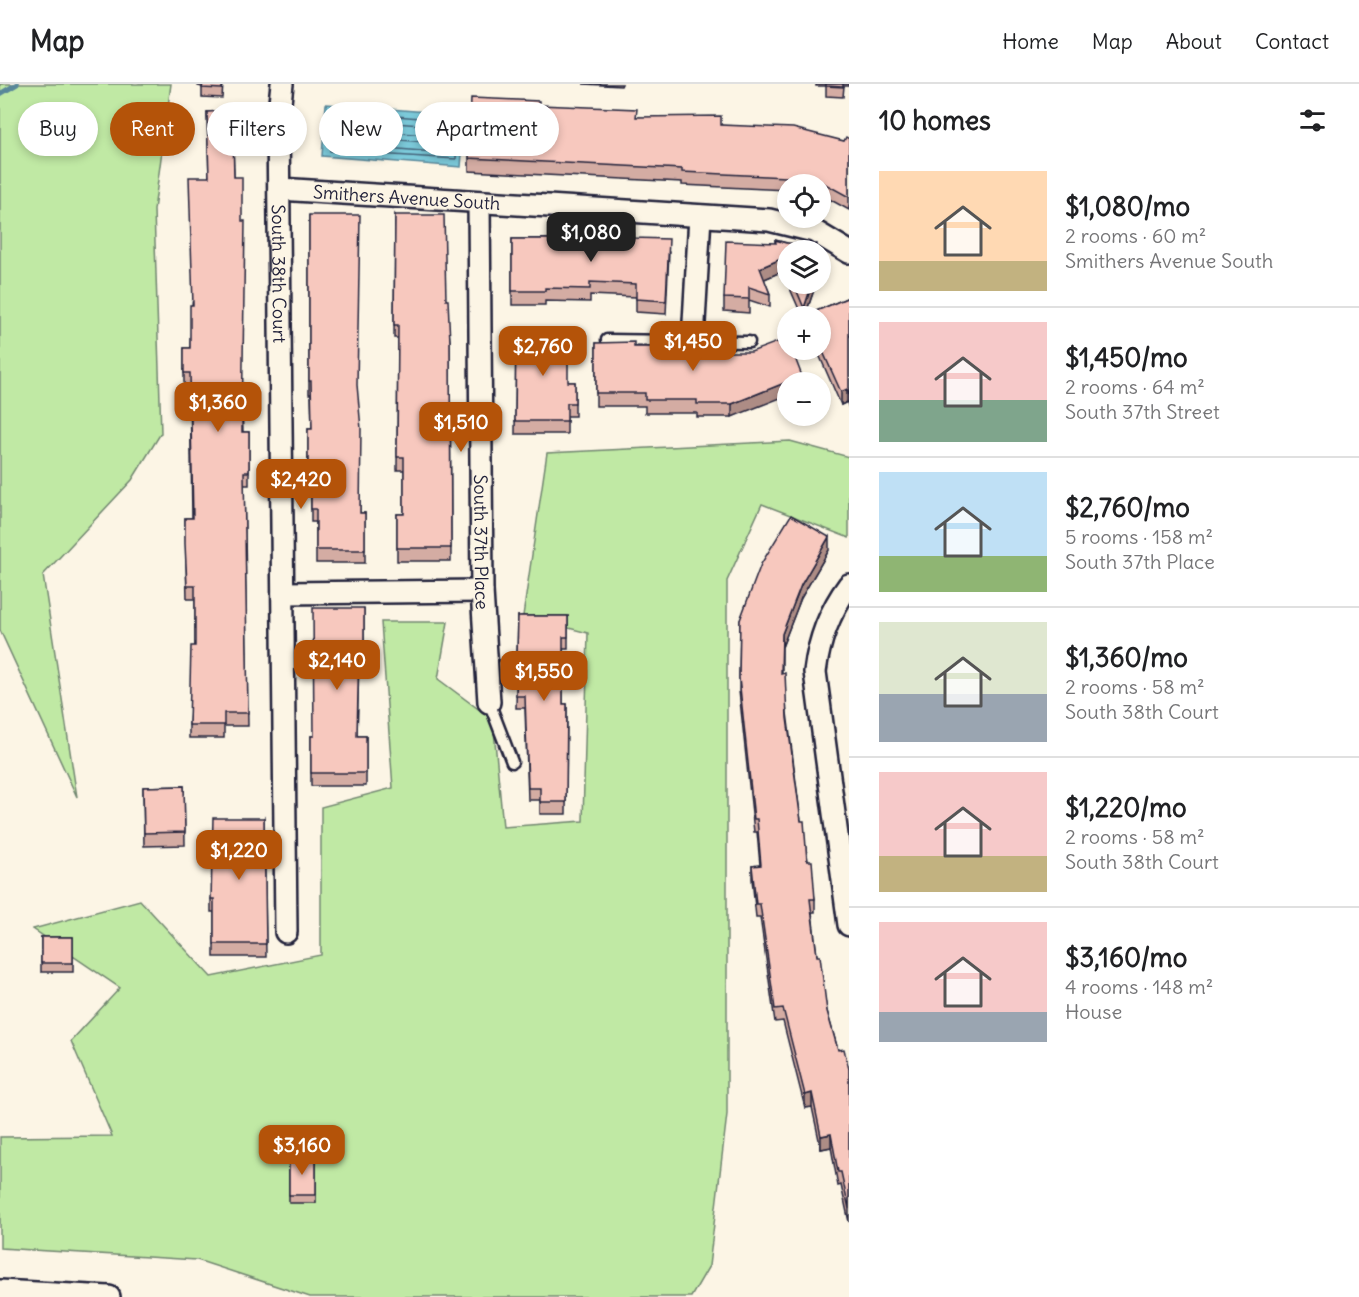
<!DOCTYPE html>
<meta charset="utf-8">
<style>
:root{--surface:#fff;--page:#f2f2f2;--text:#202124;--muted:#757577;--line:#e0e0e0;--accent:#b45309}
body{margin:0;font-family:Delius,sans-serif;background:var(--page);color:var(--text);height:100vh;display:flex;flex-direction:column;font-size:22px;white-space:nowrap}
*{box-sizing:border-box;margin:0}
p{font-size:20px;color:var(--muted)}
.icon{flex:none;width:33px;height:33px;fill:none;stroke:currentColor;stroke-width:2;stroke-linecap:round;stroke-linejoin:round}
.map{position:relative;flex:1;overflow:hidden}
.sheet{display:flex;flex-direction:column;background:var(--surface);width:510px}
.sheet>*{flex:none}
.guide{position:absolute;left:18px;top:18px;width:570px;height:54px;display:flex;gap:12px}
.fabs{position:absolute;left:777px;top:90px;display:grid;gap:12px}
.fabs a{display:grid;place-items:center;width:54px;height:54px;border-radius:50%;background:var(--surface);box-shadow:0 3px 9px #0003;font-size:30px}
.price{position:absolute;translate:-50% -51px;padding:0 14px;border-radius:12px;background:var(--accent);color:#fff;font-size:20px;line-height:39px;filter:drop-shadow(0 2px 3px #0008)}
.price::after{content:'';position:absolute;left:50%;top:36px;width:18px;height:14px;margin-left:-9px;background:inherit;clip-path:polygon(0 0,100% 0,50% 100%)}
.price.selected{background:#222;color:#fff}
ul{padding:0;list-style:none}
li{display:flex;align-items:center;gap:18px;height:150px;padding:0 30px}
li+li{border-top:2px solid var(--line)}
li span{display:grid;place-items:center;flex:none;width:168px;height:120px;border-radius:0px;color:#555}
li>.icon{margin-inline-start:auto}
span .icon{width:72px;height:72px;fill:#fffc;stroke-width:1}
li b{font-size:26px}
h2{display:flex;justify-content:space-between;align-items:center;height:72px;padding:0 30px;font-size:26px}
.pill{padding:0 21px;border-radius:27px;background:var(--surface);box-shadow:0 3px 9px #0003;font-size:21px;line-height:54px}
.pill.selected{background:var(--accent);color:#fff}
header{display:flex;align-items:center;gap:36px;box-sizing:border-box;height:84px;padding:0 30px;background:var(--surface);border-bottom:2px solid var(--line)}
header strong{font-size:28px}
nav{display:flex;gap:33px;margin-inline-start:auto;font-size:21px}
main{display:flex;flex:1;min-height:0}
.map>svg:first-child{display:block}
</style>
<header>
<strong>Map</strong>
<nav><a>Home</a><a>Map</a><a>About</a><a>Contact</a></nav>
</header>
<main>
<div class="map">
<svg width="849" height="1213" viewBox="0 0 849 1213">
<rect width="100%" height="100%" fill="#fcf5e5"/>
<filter id="ink" filterUnits="userSpaceOnUse"><feTurbulence type="fractalNoise" baseFrequency=".0167" numOctaves="2"/><feDisplacementMap in="SourceGraphic" scale="12" xChannelSelector="R" yChannelSelector="G"/><feConvolveMatrix kernelMatrix="1 2 1 2 8 2 1 2 1" color-interpolation-filters="sRGB"/></filter>
<g filter="url(#ink)">
<!-- green -->
<g fill="#c0e9a4" stroke="#718670" stroke-width="1.5">
<path d="M0,0h171l-17,126 7,223 -29,47 -89,95 34,222 -77,-167z"/>
<path d="M790,357l59,16v81l-87,-34 -35,77v533l-18,152 -18,31h-381l-113,-37 -197,-12v-111l112,-1 -41,-95 49,-53 -87,-59 107,-29 71,77 110,-22v-148l72,-19 -12,-166h67l-10,57 55,41 10,107 80,-6 5,-188 -65,-17 24,-163z"/>
</g>
<!-- water -->
<path fill="#7ccada" stroke="#58879a" stroke-width="1.5" d="M326,20l139,11 -4,52 -139,-11z"/>
<g fill="none" stroke-linecap="round" stroke-linejoin="round">
<!-- shore -->
<g stroke="#46657b" stroke-width="1.5">
<path d="M334,27l123,10 -1,38 -126,-8 1,-37z"/>
<path d="M341,35l107,8 3,3 -2,20 -3,3 -107,-9 -2,-3z"/>
<path d="M350,45l89,7 2,4 -3,3 -89,-7 -2,-5z"/>
</g>
<!-- stream -->
<path stroke="#58879a" stroke-width="5" d="M0,10l17,-10"/>
<defs>
<g id="service">
<path d="M607,256l142,2"/>
<path d="M489,618l23,60"/>
</g>
<g id="minor">
<path id="s1" d="M282,0l-4,37 8,811"/>
<path id="s2" d="M279,105l490,31 45,11 35,21"/>
<path id="s3" d="M479,118l3,389 7,111"/>
<path d="M693,256l7,-124"/>
<path d="M849,501c-20,27 -30,54 -34,87l34,253"/>
<path d="M283,509l199,-2"/>
<path d="M0,1207l109,6"/>
</g>
</defs>
<!-- service casing -->
<use href="#service" stroke="#22223b" stroke-width="15"/>
<!-- minor casing -->
<use href="#minor" stroke="#22223b" stroke-width="26"/>
<!-- service -->
<use href="#service" stroke="#fcf5e5" stroke-width="10"/>
<!-- minor -->
<use href="#minor" stroke="#fcf5e5" stroke-width="21"/>
</g>
<!-- wall -->
<g fill="#d4aca3" stroke="#22223b" stroke-width="1.5">
<path d="M198,0h25l-1,14 -20,-1v-10l-4,-1z"/>
<path d="M583,0h39l-1,2z"/>
<path d="M816,0h33v2h-5l-1,11 -17,-1v-10h-10z"/>
<path d="M539,21l98,12 84,8 123,16 5,-2v71l-29,-16v-10h-32v6l-106,-5v-3l-213,-11v-13z"/>
<path d="M242,26l1,37 -10,1 10,284h6v53h-5l4,241h-24v12h-35v-13l6,-79v-47h-8l-2,-81h7l-2,-132h-6v-38h6l2,-43 17,-128 -2,-65z"/>
<path d="M309,131l48,173 3,125h5v50h-49v-41h-5v-42h-3v-51h4l-1,-35h-2z"/>
<path d="M395,131l51,85 4,42 1,219h-54v-47h7v-44h-7l1,-132h-4z"/>
<path d="M634,154l35,14 -3,62 -30,-2v-15l-46,-2v7l-45,-1v4h-33v-66z"/>
<path d="M775,156l42,10h-29v32l-5,-11 -19,8 6,15v13l-21,-7v13l-25,-2v-13l51,-55z"/>
<path d="M788,200h28l-11,32h-3z"/>
<path d="M849,213v112l-2,-7 -6,3 -24,-55h3v-34h-13v-1z"/>
<path d="M516,247l52,51h7v34h-8v18h-52z"/>
<path d="M596,259l87,9 119,30 -70,35h-35v-4h-52v-7h-49z"/>
<path d="M829,466l-28,48 -19,49v27l19,147 14,78v13h-3l5,44 10,55 11,39 11,19v153l-8,-37 -3,1 -7,-39 -10,2 -9,-42 -7,1 -22,-87 -8,1 -15,-105h-4l-4,-38v-13l8,-1 -3,-33h-3l-15,-141 1,-71z"/>
<path d="M364,524v53h-5l-2,75h9v50h-55v-50h3z"/>
<path d="M518,532h50v33h-5v55h4l-1,110h-26v-14h-12l-3,-92h-9z"/>
<path d="M184,702l1,59 -41,1 -1,-59z"/>
<path d="M264,734l2,139h-52v-45h-3v-13z"/>
<rect x="41" y="853" width="32" height="35"/>
<rect x="289" y="1074" width="27" height="45"/>
</g>
<!-- shaded-wall -->
<g fill="#ad8c85" stroke="#22223b" stroke-width="1.5">
<path d="M817,160v6h-13v-1z"/>
<path d="M783,174v13l-23,10v-13z"/>
<path d="M812,200h4l-11,32h-1v-8z"/>
<path d="M802,292v6h-14v13l-56,22v-13z"/>
<path d="M847,305v13l-6,3v-13z"/>
<path d="M829,453v13l-28,48 -19,49v-13l19,-49z"/>
<path d="M812,1009v14l-7,1v-13z"/>
<path d="M831,1050v13l-10,2v-13z"/>
</g>
<!-- building -->
<g fill="#f7c8be" stroke="#22223b" stroke-width="1.5">
<path d="M203,0h19v5l-20,-1z"/>
<path d="M826,0h17v3l-17,-1z"/>
<path d="M471,14l68,3v4l98,4 -1,8 85,-1v9l72,3 51,13 2,-4 3,2v58l-29,-16 -1,3h-3l-30,-7 -104,-5v-3l-213,-11z"/>
<path d="M242,26l1,25h-10l1,42h8v44h3l-3,211h7v40h-5l4,241h-24v12h-35l2,-79h4v-60h-8l-2,-42v-26h8l-3,-145h-6v-25h6v-43h3l-4,-128h20l-2,-65z"/>
<path d="M309,131h51l-3,170 4,44 -1,84h5v37h-49v-41h-5v-42h-3v-38h4l-1,-48h-2z"/>
<path d="M395,131h49l2,85h2l2,42 1,206h-54v-34h7v-57h-7l1,-132h-4z"/>
<path d="M553,147l81,2v5l35,1 -3,62 -30,-2v-15l-46,-2v7l-45,-1v3h-33v-52h40z"/>
<path d="M775,156l11,3 31,1 -13,5 4,1h-20v19l-5,-11 -23,10 10,26 -21,-7v12l-25,-1 2,-57 50,2z"/>
<path d="M794,200h18l-8,24z"/>
<path d="M849,213v99l-2,-7 -6,3 -21,-47v-29h-12l-1,-1z"/>
<path d="M516,247h52v51h7v21h-8v18h-52z"/>
<path d="M788,254v12h4l10,26 -70,28h-35v-4h-52v-7h-49v-50l38,-1v5h49v5h68z"/>
<path d="M791,431l38,22 -28,48 -19,49 -1,40 4,-1 2,45 14,103h3l3,40h5l3,38h-5l7,57h3l7,55 11,39 6,-1 5,20v140l-8,-37h-3l-7,-38 -10,2 -9,-43 -7,2 -22,-87 -8,1 -15,-105h-4l-4,-38 9,-1 -4,-46h-3l-15,-141 1,-58 21,-56z"/>
<path d="M313,524h51v40h-5l-2,88h9v37h-55v-37h3z"/>
<path d="M518,532h50v21h-5v67h4l-1,98h-26v-14h-12l-3,-92h-9z"/>
<path d="M184,702l1,46 -41,1 -1,-46z"/>
<path d="M213,734h51l2,126h-52v-45h-3z"/>
<rect x="41" y="853" width="32" height="26"/>
<rect x="289" y="1074" width="27" height="37"/>
</g>
</g>
<g text-anchor="middle" dominant-baseline="central" stroke-width="4.5" stroke-linejoin="round" paint-order="stroke">
<!-- street labels -->
<g font-size="18" fill="#22223b" stroke="#fcf5e5">
<text stroke="none"><textPath href="#s2" startOffset="128">Smithers Avenue South</textPath></text>
<text stroke="none"><textPath href="#s1" startOffset="190">South 38th Court</textPath></text>
<text stroke="none"><textPath href="#s3" startOffset="340">South 37th Place</textPath></text>
</g>
</g>
</svg>
<div class="fabs">
<a><svg class="icon" aria-label="locate" viewBox="0 0 24 24"><circle cx="12" cy="12" r="6"/><path d="M12 2v4M12 18v4M2 12h4M18 12h4"/></svg></a>
<a><svg class="icon" aria-label="layers" viewBox="0 0 24 24"><path d="M12 4l9 5-9 5-9-5zM3 14l9 5 9-5"/></svg></a>
<a>+</a>
<a>−</a>
</div>
<b class="price selected" style="left:591px;top:179px">$1,080</b>
<b class="price" style="left:693px;top:288px">$1,450</b>
<b class="price" style="left:543px;top:293px">$2,760</b>
<b class="price" style="left:218px;top:349px">$1,360</b>
<b class="price" style="left:461px;top:369px">$1,510</b>
<b class="price" style="left:301px;top:426px">$2,420</b>
<b class="price" style="left:337px;top:607px">$2,140</b>
<b class="price" style="left:544px;top:618px">$1,550</b>
<b class="price" style="left:239px;top:797px">$1,220</b>
<b class="price" style="left:302px;top:1092px">$3,160</b>
<div class="guide">
<a class="pill">Buy</a>
<a class="pill selected">Rent</a>
<a class="pill">Filters</a>
<a class="pill">New</a>
<a class="pill">Apartment</a>
</div>
</div>
<section class="sheet">
<h2>10 homes<svg class="icon" aria-label="filters" viewBox="0 0 24 24"><path d="M4 7h16M4 17h16"/><circle cx="9" cy="7" r="2"/><circle cx="15" cy="17" r="2"/></svg></h2>
<ul>
<li><span style="background:linear-gradient(#ffd9b3 75%,#c2b280 0)"><svg class="icon" aria-label="home" viewBox="0 0 24 24"><path d="M3 11l9-7 9 7M6 9v11h12V9"/></svg></span><div><b>$1,080/mo</b><p>2 rooms · 60 m²</p><p>Smithers Avenue South</p></div></li>
<li><span style="background:linear-gradient(#f6c9c9 65%,#7fa58c 0)"><svg class="icon" aria-label="home" viewBox="0 0 24 24"><path d="M3 11l9-7 9 7M6 9v11h12V9"/></svg></span><div><b>$1,450/mo</b><p>2 rooms · 64 m²</p><p>South 37th Street</p></div></li>
<li><span style="background:linear-gradient(#bfe0f5 70%,#8fb573 0)"><svg class="icon" aria-label="home" viewBox="0 0 24 24"><path d="M3 11l9-7 9 7M6 9v11h12V9"/></svg></span><div><b>$2,760/mo</b><p>5 rooms · 158 m²</p><p>South 37th Place</p></div></li>
<li><span style="background:linear-gradient(#dfe7d0 60%,#9aa5b1 0)"><svg class="icon" aria-label="home" viewBox="0 0 24 24"><path d="M3 11l9-7 9 7M6 9v11h12V9"/></svg></span><div><b>$1,360/mo</b><p>2 rooms · 58 m²</p><p>South 38th Court</p></div></li>
<li><span style="background:linear-gradient(#f6c9c9 70%,#c2b280 0)"><svg class="icon" aria-label="home" viewBox="0 0 24 24"><path d="M3 11l9-7 9 7M6 9v11h12V9"/></svg></span><div><b>$1,220/mo</b><p>2 rooms · 58 m²</p><p>South 38th Court</p></div></li>
<li><span style="background:linear-gradient(#f6c9c9 75%,#9aa5b1 0)"><svg class="icon" aria-label="home" viewBox="0 0 24 24"><path d="M3 11l9-7 9 7M6 9v11h12V9"/></svg></span><div><b>$3,160/mo</b><p>4 rooms · 148 m²</p><p>House</p></div></li>
</ul>
</section>
</main>
